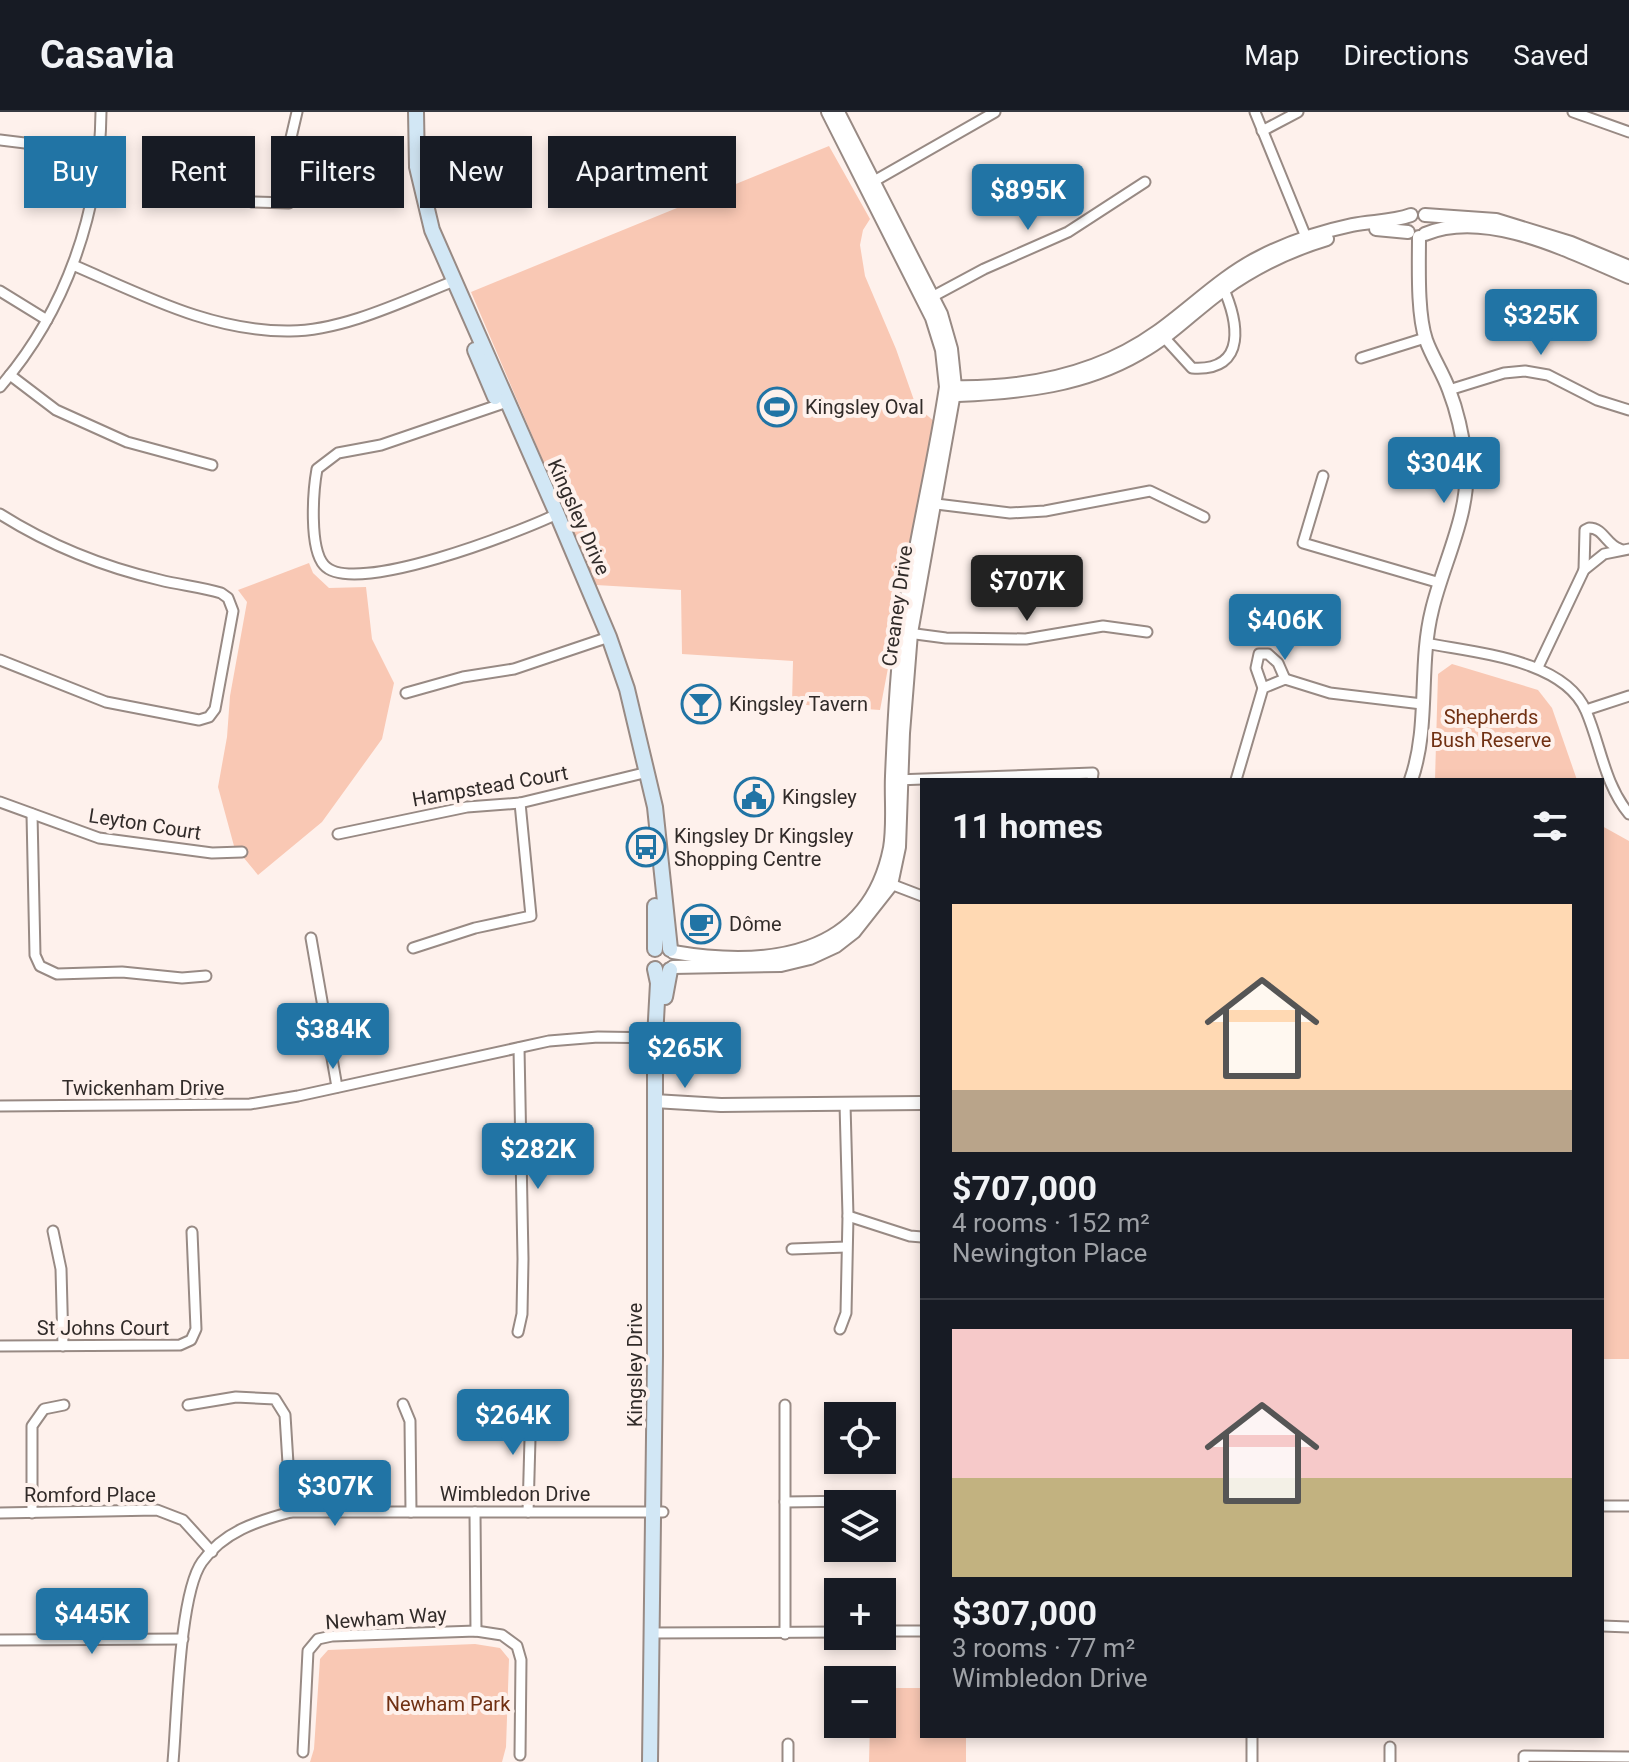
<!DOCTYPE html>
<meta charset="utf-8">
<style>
:root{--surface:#171b24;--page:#242831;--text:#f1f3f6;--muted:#9ea1a6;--line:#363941;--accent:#2174a5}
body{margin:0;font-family:Roboto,sans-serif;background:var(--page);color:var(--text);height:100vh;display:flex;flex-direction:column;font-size:30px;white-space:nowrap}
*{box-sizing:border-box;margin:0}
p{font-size:26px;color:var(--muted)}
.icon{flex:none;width:44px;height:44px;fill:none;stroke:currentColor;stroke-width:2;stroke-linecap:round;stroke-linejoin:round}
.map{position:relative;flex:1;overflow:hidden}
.side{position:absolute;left:920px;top:666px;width:684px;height:960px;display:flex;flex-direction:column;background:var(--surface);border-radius:0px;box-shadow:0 4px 12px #0003}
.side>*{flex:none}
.banner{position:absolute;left:24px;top:24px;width:760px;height:72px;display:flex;gap:16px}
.controls{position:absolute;left:824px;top:1290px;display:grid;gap:16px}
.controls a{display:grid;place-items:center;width:72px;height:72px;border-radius:0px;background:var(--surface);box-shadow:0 4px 12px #0003;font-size:40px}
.price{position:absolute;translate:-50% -68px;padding:0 18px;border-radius:8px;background:var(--accent);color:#fff;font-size:26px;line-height:52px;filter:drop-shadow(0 2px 4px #0008)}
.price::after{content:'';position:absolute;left:50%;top:48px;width:24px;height:18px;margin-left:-12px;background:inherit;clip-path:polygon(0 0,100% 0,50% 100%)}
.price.active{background:#222;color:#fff}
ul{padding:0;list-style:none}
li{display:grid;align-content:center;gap:16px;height:424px;padding:0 32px}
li+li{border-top:2px solid var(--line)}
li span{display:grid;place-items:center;height:248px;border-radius:0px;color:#555}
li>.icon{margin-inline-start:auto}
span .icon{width:144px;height:144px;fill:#fffc;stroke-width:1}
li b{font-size:34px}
h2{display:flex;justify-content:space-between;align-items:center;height:96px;padding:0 32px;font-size:34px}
.pill{padding:0 28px;border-radius:0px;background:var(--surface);box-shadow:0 4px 12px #0003;font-size:28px;line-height:72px}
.pill.active{background:var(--accent);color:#fff}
header{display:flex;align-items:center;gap:48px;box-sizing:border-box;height:112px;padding:0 40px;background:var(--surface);border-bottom:2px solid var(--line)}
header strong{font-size:38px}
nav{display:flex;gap:44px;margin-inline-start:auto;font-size:28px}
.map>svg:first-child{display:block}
</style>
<header>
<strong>Casavia</strong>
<nav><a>Map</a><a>Directions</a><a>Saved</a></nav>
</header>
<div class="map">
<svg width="1629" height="1650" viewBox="0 0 1629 1650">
<rect width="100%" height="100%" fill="#fef1ec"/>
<!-- green -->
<g fill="#f9c8b4">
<path d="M829,34l41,73 -7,11 -3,15 5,31 31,73 20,57 19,16 -55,288 -88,-6 1,-43 -111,-7 -1,-64 -85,-5 -125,-293z"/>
<path d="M309,451l4,10 16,15 37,-1 6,52 22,44 -12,56 -60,83 -64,53 -24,-29 -16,-59 9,-50 3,-41 17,-94 -9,-12z"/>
<path d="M1452,552l86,26 14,18 25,72h-142l3,-106z"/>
<path d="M1602,714l27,15v518h-27z"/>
<path d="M475,1532l25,4 9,11 -3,88 -4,15h-192l4,-13 6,-90 8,-9z"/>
<path d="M882,1576h40v48h44v26h-97l1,-38h12z"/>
</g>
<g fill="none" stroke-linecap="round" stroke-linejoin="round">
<defs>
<g id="minor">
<path d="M1255,0l53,130"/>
<path d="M1573,0l56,20"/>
<path d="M1262,19l36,-19"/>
<path d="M0,28l98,12"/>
<path d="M869,72l126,-72"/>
<path d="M208,77l44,13 37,1 1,-61 7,-30"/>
<path d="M73,153c70,30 139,67 217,66 53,0 116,-31 164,-50"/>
<path d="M0,179l47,29"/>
<path d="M930,186l54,-29 84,-37 77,-50"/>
<path d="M1161,222l31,34c57,4 46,-48 30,-83"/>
<path d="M1361,246l64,-20"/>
<path d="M10,263l46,35 71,32 85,23"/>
<path d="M0,275c66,-76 100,-175 101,-275"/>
<path d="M1449,278l55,-17 21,-2 23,4 49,25 32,10"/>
<path d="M507,290l-126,43 -43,8 -21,16c-4,22 -8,79 7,96 28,33 198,-34 233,-51"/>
<path d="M1323,364l-20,67 137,40"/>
<path d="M928,391l82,10 35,-2 105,-20 54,26"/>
<path d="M0,402c49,31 104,53 160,66 20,5 41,7 61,13l7,5 5,13 -18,98 -6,8 -10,3 -93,-18 -106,-42"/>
<path d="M1584,458l1,-40 4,-2c15,0 17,17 31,21"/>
<path d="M908,521l38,5 80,1 77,-13 44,6"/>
<path d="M1426,531c49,10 138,16 160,68 15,35 18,72 43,103"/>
<path d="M1538,555l46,-97 20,-16 25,-5"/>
<path d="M1263,576l-7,-20 3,-14h9l10,9 7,16"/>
<path d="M406,581l57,-16 51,-8 95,-32"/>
<path d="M1586,598l43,-14"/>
<path d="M895,668l198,-7 -1,7"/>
<path d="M1236,668l27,-92 22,-9 45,14 92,11"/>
<path d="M0,690l99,36 113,15 30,-1"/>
<path d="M32,702l3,141 5,11 17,8 65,-2 60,6 24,-2"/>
<path d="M338,722l129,-27 53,-4 128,-31"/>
<path d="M888,771l34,13"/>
<path d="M311,826l26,149"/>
<path d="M413,836l62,-20 56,-12 -11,-113"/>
<path d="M0,994l250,-2 48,-8 251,-55 49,-4 65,1"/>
<path d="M848,1104l62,20 12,1"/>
<path d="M53,1119l8,38 2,77"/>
<path d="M792,1137l54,-2"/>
<path d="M840,1217l6,-16 2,-97 -3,-112"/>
<path d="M518,1220l4,-18 1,-55 -4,-211"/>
<path d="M0,1234l180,-1 11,-5 5,-11 -4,-97"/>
<path d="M403,1292l7,17 1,91"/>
<path d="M188,1293l48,-8 39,2 10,16 6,97"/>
<path d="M785,1390l74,-1"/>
<path d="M1602,1394h27"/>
<path d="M475,1400l1,119"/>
<path d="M528,1400l3,-110"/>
<path d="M0,1401l157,-3 26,10 29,32"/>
<path d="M32,1401v-87l12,-17 20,-4"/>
<path d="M1602,1514l27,1"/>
<path d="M882,1519h40"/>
<path d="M651,1521l187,-1"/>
<path d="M785,1522v-229"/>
<path d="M0,1528l183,-1"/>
<path d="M788,1632v18"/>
<path d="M1390,1635v15"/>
<path d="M303,1640l5,-101 10,-12 14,-3 144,-5 26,4 15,11 4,14 -1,95"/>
<path d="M173,1650c4,-44 6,-168 29,-200 21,-30 55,-41 89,-50h372"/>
<path d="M1252,1650v-26"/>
<path d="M1524,1650v-6l105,1"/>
</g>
<g id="tertiary">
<path d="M1425,103l71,5 75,23 58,24"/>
<path d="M1376,117l32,3"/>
<path d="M1425,122c62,-26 147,19 204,43"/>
<path d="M949,275c73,2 148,-12 208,-55 35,-25 65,-56 103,-75 29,-15 59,-25 92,-32 20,-4 40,-3 59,-10"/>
<path d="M958,283c65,-3 125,-9 182,-42 31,-17 55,-43 83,-63 31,-22 67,-40 104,-51"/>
<path d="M1411,668c19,-54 7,-114 21,-170 11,-47 39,-98 34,-148 -3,-24 -8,-49 -17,-72 -6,-17 -17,-33 -23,-50 -9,-27 -7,-74 -7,-103"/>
<path d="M673,840c93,16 195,6 217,-104 4,-23 1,-49 2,-72 2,-48 4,-97 10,-145 11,-82 32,-163 44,-244l-4,-37 -10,-32 -104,-206"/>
<path d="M673,855l108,-2 29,-7 26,-12 18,-14 37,-47 8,-38 4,-114 8,-100 44,-246 -4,-38 -10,-35 -103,-202"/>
<path d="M654,989l67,4 201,-2"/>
</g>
<g id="secondary">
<path d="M416,0l1,55 15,63 125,284 52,123 18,52 28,118 15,142"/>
<path d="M475,238l20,47"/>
<path d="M655,837v-43"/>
<path d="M665,885l5,-27"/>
<path d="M650,1650l5,-406v-318l3,-55 -3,-14"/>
</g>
</defs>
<!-- minor casing -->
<use href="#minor" stroke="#988a84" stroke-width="13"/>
<!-- tertiary casing -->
<use href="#tertiary" stroke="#988a84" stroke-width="16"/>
<!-- secondary casing -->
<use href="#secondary" stroke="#988a84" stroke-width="18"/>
<!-- minor -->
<use href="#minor" stroke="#fff" stroke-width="9"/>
<!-- tertiary -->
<use href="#tertiary" stroke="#fff" stroke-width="12"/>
<!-- secondary -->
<use href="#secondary" stroke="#d2e7f5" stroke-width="14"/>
</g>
<!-- icons -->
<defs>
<symbol id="stadium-ring" viewBox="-11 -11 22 22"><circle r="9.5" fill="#fef1ec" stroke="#2174a5" stroke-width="1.5"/><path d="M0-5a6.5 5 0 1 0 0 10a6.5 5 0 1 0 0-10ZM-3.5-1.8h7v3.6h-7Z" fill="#2174a5"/></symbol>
<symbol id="bar-ring" viewBox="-11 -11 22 22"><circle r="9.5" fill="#fef1ec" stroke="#2174a5" stroke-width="1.5"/><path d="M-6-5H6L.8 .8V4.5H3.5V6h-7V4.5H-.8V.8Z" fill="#2174a5"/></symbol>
<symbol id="civic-ring" viewBox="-11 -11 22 22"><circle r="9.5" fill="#fef1ec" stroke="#2174a5" stroke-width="1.5"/><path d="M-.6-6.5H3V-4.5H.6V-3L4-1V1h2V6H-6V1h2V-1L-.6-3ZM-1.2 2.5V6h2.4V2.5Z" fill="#2174a5"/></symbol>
<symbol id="bus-ring" viewBox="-11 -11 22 22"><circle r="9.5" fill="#fef1ec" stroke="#2174a5" stroke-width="1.5"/><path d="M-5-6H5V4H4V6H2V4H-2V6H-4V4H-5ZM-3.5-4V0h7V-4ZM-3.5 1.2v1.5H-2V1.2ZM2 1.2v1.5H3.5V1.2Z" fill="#2174a5"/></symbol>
<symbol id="cafe-ring" viewBox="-11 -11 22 22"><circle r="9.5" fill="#fef1ec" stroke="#2174a5" stroke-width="1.5"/><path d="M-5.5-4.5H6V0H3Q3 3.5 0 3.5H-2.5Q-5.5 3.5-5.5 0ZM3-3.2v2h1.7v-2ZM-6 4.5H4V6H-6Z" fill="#2174a5"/></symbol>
</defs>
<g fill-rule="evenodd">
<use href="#stadium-ring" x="755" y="273" width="44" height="44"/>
<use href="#bar-ring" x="679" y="570" width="44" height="44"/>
<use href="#civic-ring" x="732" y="663" width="44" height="44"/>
<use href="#bus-ring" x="624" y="713" width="44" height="44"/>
<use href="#cafe-ring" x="679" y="790" width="44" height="44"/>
</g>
<g text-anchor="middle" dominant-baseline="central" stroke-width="8" stroke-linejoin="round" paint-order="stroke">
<!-- poi labels -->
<g font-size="20" fill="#312b29" stroke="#fef1ec" text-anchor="start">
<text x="805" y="295">Kingsley Oval</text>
<text x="729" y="592">Kingsley Tavern</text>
<text x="782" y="685">Kingsley</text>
<text x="674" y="724">Kingsley Dr Kingsley<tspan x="674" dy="23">Shopping Centre</tspan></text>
<text x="729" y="812">Dôme</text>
</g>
<!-- street labels -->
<g font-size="20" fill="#312b29" stroke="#fef1ec">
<text transform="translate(579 405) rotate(66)">Kingsley Drive</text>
<text transform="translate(897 494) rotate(-82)">Creaney Drive</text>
<text transform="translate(490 674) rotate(-10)">Hampstead Court</text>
<text transform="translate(145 712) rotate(9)">Leyton Court</text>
<text x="143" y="976">Twickenham Drive</text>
<text x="103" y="1216">St Johns Court</text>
<text transform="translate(635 1253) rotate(-90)">Kingsley Drive</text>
<text x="515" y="1382">Wimbledon Drive</text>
<text x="90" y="1383">Romford Place</text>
<text transform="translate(386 1506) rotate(-4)">Newham Way</text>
</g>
<!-- park labels -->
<g font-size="20" fill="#703012" stroke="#fef1ec">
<text x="1491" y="605">Shepherds<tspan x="1491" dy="23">Bush Reserve</tspan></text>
<text x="448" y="1592">Newham Park</text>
</g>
</g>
</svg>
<div class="controls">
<a><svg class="icon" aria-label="locate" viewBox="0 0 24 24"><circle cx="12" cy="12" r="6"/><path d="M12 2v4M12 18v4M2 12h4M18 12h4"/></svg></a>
<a><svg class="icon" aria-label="layers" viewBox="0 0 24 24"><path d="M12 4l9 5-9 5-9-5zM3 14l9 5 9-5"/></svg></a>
<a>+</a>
<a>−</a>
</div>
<b class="price" style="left:1028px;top:120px">$895K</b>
<b class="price" style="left:1541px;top:245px">$325K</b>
<b class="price" style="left:1444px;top:393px">$304K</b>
<b class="price active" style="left:1027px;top:511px">$707K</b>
<b class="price" style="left:1285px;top:550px">$406K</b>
<b class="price" style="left:333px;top:959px">$384K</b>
<b class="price" style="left:685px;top:978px">$265K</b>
<b class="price" style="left:538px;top:1079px">$282K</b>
<b class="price" style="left:513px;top:1345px">$264K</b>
<b class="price" style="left:335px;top:1416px">$307K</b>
<b class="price" style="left:92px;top:1544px">$445K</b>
<div class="banner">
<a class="pill active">Buy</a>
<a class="pill">Rent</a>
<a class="pill">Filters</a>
<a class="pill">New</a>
<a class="pill">Apartment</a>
</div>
<section class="side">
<h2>11 homes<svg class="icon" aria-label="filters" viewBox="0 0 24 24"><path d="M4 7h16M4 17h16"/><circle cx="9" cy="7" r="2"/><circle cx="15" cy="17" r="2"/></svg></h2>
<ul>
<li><span style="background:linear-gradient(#ffd9b3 75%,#b9a48a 0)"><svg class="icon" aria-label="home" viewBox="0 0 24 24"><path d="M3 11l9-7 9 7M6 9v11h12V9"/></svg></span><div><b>$707,000</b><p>4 rooms · 152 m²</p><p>Newington Place</p></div></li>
<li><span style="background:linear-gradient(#f6c9c9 60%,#c2b280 0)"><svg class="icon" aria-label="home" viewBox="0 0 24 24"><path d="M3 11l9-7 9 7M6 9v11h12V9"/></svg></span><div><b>$307,000</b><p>3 rooms · 77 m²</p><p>Wimbledon Drive</p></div></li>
</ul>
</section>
</div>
